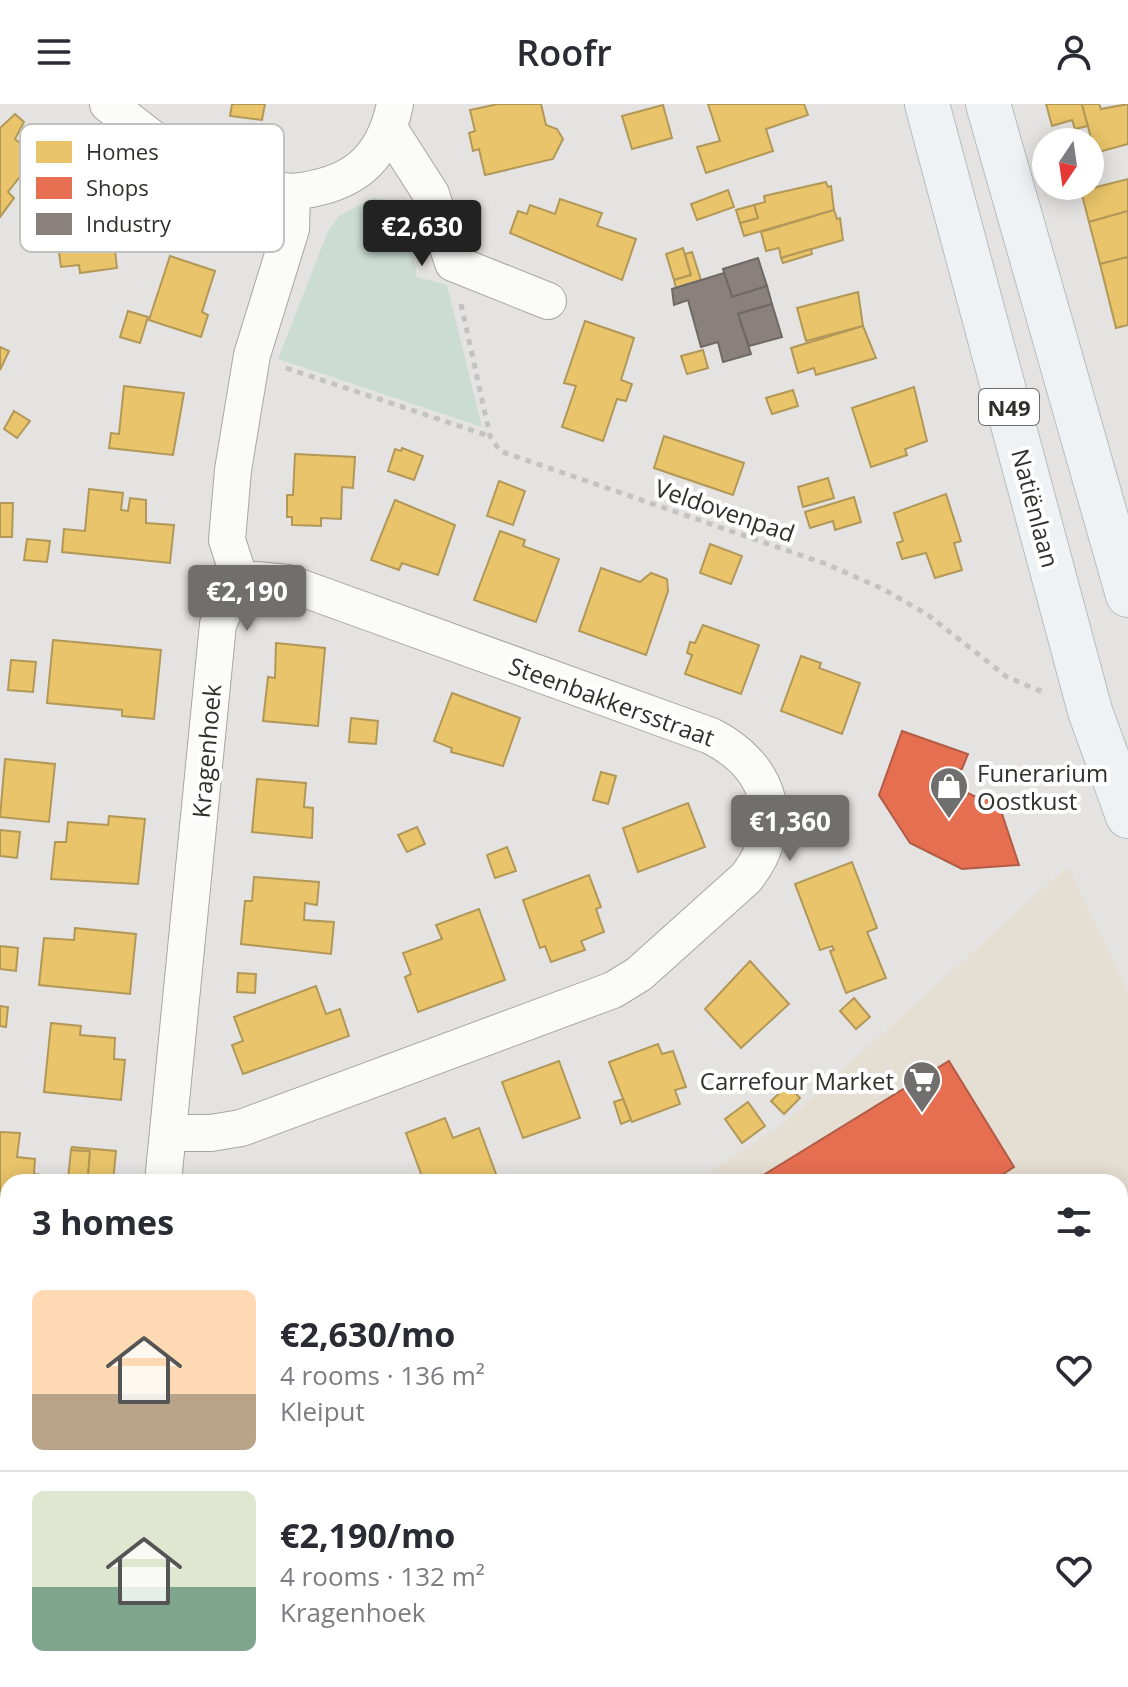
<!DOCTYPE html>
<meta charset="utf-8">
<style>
:root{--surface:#fff;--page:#f2f2f3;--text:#2b2b33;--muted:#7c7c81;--line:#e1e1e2;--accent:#706f6d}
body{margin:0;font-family:"Open Sans",sans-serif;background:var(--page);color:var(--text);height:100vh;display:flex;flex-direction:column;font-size:30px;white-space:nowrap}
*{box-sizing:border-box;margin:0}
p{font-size:26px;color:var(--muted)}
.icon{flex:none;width:44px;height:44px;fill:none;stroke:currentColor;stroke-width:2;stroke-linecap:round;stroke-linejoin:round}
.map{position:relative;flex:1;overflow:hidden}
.panel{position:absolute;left:0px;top:1070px;width:1128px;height:514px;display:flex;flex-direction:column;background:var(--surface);border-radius:24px 24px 0 0;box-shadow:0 4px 20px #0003}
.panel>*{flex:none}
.needle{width:52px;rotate:193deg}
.controls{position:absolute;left:1032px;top:24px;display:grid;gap:16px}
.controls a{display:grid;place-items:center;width:72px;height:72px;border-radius:50%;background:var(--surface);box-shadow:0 4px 20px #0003;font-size:40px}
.price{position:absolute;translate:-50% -68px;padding:0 18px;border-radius:8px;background:var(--accent);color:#fff;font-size:26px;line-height:52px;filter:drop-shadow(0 2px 4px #0008)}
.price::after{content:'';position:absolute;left:50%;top:48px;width:24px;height:18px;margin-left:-12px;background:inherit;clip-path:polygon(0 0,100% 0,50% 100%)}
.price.active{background:#222;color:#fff}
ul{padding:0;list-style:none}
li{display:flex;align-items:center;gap:24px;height:200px;padding:0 32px}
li+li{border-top:2px solid var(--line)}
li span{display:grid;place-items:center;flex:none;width:224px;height:160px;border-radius:12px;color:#555}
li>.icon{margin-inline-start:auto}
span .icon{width:96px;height:96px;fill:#fffc;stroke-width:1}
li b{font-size:34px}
h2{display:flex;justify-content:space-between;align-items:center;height:96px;padding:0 32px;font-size:34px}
header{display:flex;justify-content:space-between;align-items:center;height:104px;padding:0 32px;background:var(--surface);font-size:36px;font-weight:600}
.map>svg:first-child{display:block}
</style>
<header><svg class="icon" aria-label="menu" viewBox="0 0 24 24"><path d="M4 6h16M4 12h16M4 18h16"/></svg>Roofr<svg class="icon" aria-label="person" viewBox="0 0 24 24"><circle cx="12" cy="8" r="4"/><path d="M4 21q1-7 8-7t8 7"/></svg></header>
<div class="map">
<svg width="1128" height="1583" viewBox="0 0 1128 1583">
<rect width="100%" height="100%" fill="#e5e3e1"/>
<!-- commercial -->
<path fill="#e5ded2" d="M1068,762l60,126v695h-445l-4,-7h441v-498h-426l87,-56z"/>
<!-- green -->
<path fill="#cbdcd2" d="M373,94l20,3 15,22 9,54 30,8 35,142 -204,-68 50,-128 11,-15z"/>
<!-- homes -->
<g fill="#e9c46a" stroke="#b29858" stroke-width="2">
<path d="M232,0h33l-3,16 -32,-4z"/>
<path d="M498,0h43l5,21 11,4 6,10 -10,20 -68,16 -6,-26 -6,2 -4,-18 6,-2 -5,-21z"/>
<path d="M708,0h96l4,11 -42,14 7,22 -67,22 -9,-26 23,-6z"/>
<path d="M1046,0h36l6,22 -13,3 -3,-9 -20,6z"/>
<path d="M1082,0h17l2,5 27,-5v40l-33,9z"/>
<path d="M663,1l9,33 -40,11 -10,-33z"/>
<path d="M15,10l9,8 -9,17 21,17 -28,36 6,6 -14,19v-89z"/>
<path d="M118,75l22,17 -22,29 11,8 -14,18 2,17 -37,5 -1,-8 -18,2 -3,-22 7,-1 -4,-28 18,-22 17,14z"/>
<path d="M1128,75v32l-39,11 -8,-31z"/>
<path d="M826,78l2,5 3,-1 3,24 -90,26 -4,-13 18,-5 -4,-13 11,-3 -1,-6z"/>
<path d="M728,86l6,17 -37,13 -6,-16z"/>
<path d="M560,95l42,14 -5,13 39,13 -14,41 -112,-47 8,-22 9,3 3,-9 25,9z"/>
<path d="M754,101l4,13 -18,5 -4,-13z"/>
<path d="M834,106l3,9 3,-1 3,22 -62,18 -2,-10 -13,3 -5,-19z"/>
<path d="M1128,107v46l-28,7 -11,-42z"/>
<path d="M683,144l8,27 -17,5 -8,-26z"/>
<path d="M811,145l1,5 -29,9 -2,-5z"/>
<path d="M692,148l9,28 -25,8 -2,-8 17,-5 -6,-21z"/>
<path d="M170,152l45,15 -13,41 6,3 -7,22 -52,-17z"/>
<path d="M1128,153v68l-12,3 -16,-64z"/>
<path d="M858,188l5,34 -57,15 -9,-33z"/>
<path d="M128,207l20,6 -8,26 -20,-6z"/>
<path d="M585,217l49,17 -13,42 11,4 -6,17 -9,-2 -14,42 -41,-14 14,-41 -12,-3z"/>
<path d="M863,222l13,32 -60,17 -2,-7 -16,5 -7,-25z"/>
<path d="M0,243l9,4 -9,19z"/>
<path d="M703,246l5,18 -21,6 -6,-18z"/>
<path d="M124,282l60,7 -11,62 -64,-7 2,-15 8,1z"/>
<path d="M914,283l13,54 -22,8 2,6 -36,12 -19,-59z"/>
<path d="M793,286l5,16 -26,8 -6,-16z"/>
<path d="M14,307l16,10 -13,17 -13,-9z"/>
<path d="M664,332l80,27 -11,32 -79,-27z"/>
<path d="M402,344l21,8 -9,24 -26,-9 7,-22 6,2z"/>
<path d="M295,350l60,3 -2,31 -11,-1 -1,32 -20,-1v8l-29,-1v-8h-5v-22h6z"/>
<path d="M828,374l6,20 -31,9 -5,-20z"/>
<path d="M499,377l26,10 -12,34 -26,-9z"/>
<path d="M89,385l34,4 -2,17 7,1 2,-13 16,2v23l28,2 -4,38 -108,-11 2,-23 21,2z"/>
<path d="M946,390l15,47 -7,2 8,27 -27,8 -9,-25 -24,6 -5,-16 6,-2 -9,-28z"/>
<path d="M854,393l7,25 -26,8 -2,-9 -23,7 -5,-16z"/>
<path d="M395,396l60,25 -17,50 -36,-12 -3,7 -28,-10z"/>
<path d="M0,399h13l-1,34h-12z"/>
<path d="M500,427l25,9 -2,6 36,13 -23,63 -62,-22z"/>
<path d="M27,435l23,2 -3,21 -23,-2z"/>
<path d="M710,440l32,12 -11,28 -31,-11z"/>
<path d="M601,464l39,14 11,-9 16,6 1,12 -22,64 -67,-24z"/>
<path d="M703,521l56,20 -18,49 -56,-20 7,-19 -5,-2 3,-11 5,1z"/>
<path d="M53,536l108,10 -7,69 -32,-3v-6l-75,-7z"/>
<path d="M276,539l49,5 -7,78 -55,-5 5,-44 7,1z"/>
<path d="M801,552l20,7 -2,5 41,15 -18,51 -61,-23z"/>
<path d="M11,556l25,2 -3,30 -25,-2z"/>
<path d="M452,589l68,25 -17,48 -52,-14 1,-4 -18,-7z"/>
<path d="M351,614l27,3 -2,23 -27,-2z"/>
<path d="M5,655l50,5 -6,58 -49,-5z"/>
<path d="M601,668l15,4 -8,28 -15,-4z"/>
<path d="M257,675l49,4 -2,24 9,1 -1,30 -60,-6z"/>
<path d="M688,699l17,44 -67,25 -15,-44z"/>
<path d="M109,712l36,3 -7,65 -87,-5 4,-37h11l2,-20 40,3z"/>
<path d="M417,723l8,17 -18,8 -9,-17z"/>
<path d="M0,726l20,2 -3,26 -17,-2z"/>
<path d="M507,743l9,24 -21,7 -8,-23z"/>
<path d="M852,758l25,66 -10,4 19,46 -40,15 -16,-42 4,-1 -2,-4 -12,4 -25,-66z"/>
<path d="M589,771l12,32 -5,2 8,23 -23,9 4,9 -34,12 -6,-16 -5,2 -17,-48z"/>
<path d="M254,773l65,5 -2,23 -12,-2 -1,17 30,2 -3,32 -90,-10 4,-43h7z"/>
<path d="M479,805l26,71 -87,32 -13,-35 6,-3 -8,-21 39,-14 -6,-14z"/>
<path d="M75,824l61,6 -6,60 -91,-9 5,-47 30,2z"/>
<path d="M0,842l18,2 -2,23 -16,-2z"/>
<path d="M750,857l39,43 -48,44 -36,-39z"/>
<path d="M238,869l18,1 -1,19 -18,-1z"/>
<path d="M316,882l10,28 14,-5 9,27 -106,38 -11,-29 11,-4 -9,-24z"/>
<path d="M854,894l16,19 -14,12 -16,-18z"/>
<path d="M0,902l8,1 -2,20 -6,-1z"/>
<path d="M51,919l30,3 -1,9 35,3 -1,21 11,1 -4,40 -77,-8z"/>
<path d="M658,940l4,10 11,-3 13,36 -11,3 5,14 -48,18 -23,-60z"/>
<path d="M559,957l21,57 -57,20 -21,-56z"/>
<path d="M788,981l12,13 -16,16 -13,-13z"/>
<path d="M623,995l8,21 -10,4 -7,-22z"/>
<path d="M748,998l17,24 -23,17 -17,-24z"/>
<path d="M445,1014l8,20 26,-10 20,54h-75l-18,-49z"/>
<path d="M0,1028l20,1 -3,24 18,2 -1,15 34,5 3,-29 19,1 -2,27 -4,4h-76v32l-8,-1z"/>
<path d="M72,1043l44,4 -3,31h-29l4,-4 2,-27 -19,-1z"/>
</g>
<!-- shops -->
<g fill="#e76f51" stroke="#b05c46" stroke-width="2">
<path d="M902,627l66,23 -6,15 -14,5 11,15 17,8 20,-1 23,69 -57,4 -52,-26 -31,-48z"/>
<path d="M949,957l65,106 -23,15h-239z"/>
</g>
<!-- industry -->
<g fill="#8a817c" stroke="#6f6965" stroke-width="2">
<path d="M758,154l9,28 -35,11 -9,-28z"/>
<path d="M724,169l8,24 35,-11 5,18 -34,10 13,40 -28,8 -5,-20 -17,5 -13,-47 -14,5 -2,-16z"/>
<path d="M772,200l10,33 -33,9 -11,-32z"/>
</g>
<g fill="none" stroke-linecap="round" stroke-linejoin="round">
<defs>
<g id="minor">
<path d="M108,0l72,56 84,28 28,4"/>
<path d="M390,26l41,64 22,69 95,38"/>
<path d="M170,1029h41l30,-5 372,-138 26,-16 107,-96c43,-54 24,-112 -35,-142l-423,-153 -32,-3 -14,6"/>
<path d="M163,1078l55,-558 13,-28 11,-10 -15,-46 6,-70 19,-115 39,-126 1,-37c58,-6 91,-29 103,-88"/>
<path d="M0,1225l8,6"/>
<path d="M0,1552l8,7"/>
<path d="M417,1576l10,7"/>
<path d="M529,1583l24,-7 26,7"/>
</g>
<g id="major">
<path d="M927,0l163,607 38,105"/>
<path d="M988,0l140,491"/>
</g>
</defs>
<!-- minor casing -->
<use href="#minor" stroke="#a8a6a5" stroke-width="38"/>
<!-- major casing -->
<use href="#major" stroke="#b6bcbd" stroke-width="46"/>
<!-- path -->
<g stroke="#c4c3c3" stroke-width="5" stroke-dasharray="6 6" stroke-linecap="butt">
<path d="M461,200l29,132 10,15 326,113 57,25 45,26 79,62 38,16"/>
<path d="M286,264l203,68"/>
<path d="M943,1576l4,7"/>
<path d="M231,1583l5,-7"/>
</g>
<!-- minor -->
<use href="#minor" stroke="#fbfbfa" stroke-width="36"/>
<!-- major -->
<use href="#major" stroke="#eef2f4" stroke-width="44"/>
</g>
<!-- icons -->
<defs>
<symbol id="shop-pin" viewBox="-11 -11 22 30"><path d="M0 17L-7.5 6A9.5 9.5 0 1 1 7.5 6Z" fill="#706f6d" stroke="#fff"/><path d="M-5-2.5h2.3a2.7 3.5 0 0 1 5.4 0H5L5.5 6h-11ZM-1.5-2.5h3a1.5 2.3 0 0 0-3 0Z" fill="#fff"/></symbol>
<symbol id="supermarket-pin" viewBox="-11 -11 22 30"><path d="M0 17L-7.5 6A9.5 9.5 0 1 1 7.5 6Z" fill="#706f6d" stroke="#fff"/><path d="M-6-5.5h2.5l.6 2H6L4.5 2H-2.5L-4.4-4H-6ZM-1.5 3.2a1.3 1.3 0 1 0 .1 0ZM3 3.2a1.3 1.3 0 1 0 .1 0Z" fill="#fff"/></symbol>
</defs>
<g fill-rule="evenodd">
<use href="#shop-pin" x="927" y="660" width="44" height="60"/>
<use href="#supermarket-pin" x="900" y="954" width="44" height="60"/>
</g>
<g text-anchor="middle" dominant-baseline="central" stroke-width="8" stroke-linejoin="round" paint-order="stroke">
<!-- shield labels -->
<rect fill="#fff" stroke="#6f6e6d" stroke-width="2" x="979" y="285" width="60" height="36" rx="6"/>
<g font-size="22" font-weight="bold" fill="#31302e">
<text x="1009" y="303">N49</text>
</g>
<!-- street labels -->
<g font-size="24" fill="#31302e" stroke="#fff">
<text transform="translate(1036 404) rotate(75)">Natiënlaan</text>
<text transform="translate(725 406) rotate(19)">Veldovenpad</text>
<text transform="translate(612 597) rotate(20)">Steenbakkersstraat</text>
<text transform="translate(206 647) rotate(-85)">Kragenhoek</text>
</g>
<!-- poi labels -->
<g font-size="24" fill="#31302e" stroke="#fff" text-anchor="start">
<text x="977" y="668">Funerarium<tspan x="977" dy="28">Oostkust</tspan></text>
<text x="894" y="976" text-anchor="end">Carrefour Market</text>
</g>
</g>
<!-- legend -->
<rect x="20" y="20" width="264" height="128" rx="12" fill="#fff" stroke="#c1c1c0" stroke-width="2"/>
<rect x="36" y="37" width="36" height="22" fill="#e9c46a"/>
<rect x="36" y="73" width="36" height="22" fill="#e76f51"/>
<rect x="36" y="109" width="36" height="22" fill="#8a817c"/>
<g font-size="22" fill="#31302e">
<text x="86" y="56">Homes</text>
<text x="86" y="92">Shops</text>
<text x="86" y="128">Industry</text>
</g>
</svg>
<div class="controls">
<a><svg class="needle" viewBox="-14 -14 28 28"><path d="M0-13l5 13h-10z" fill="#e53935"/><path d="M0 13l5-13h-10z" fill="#7c7c81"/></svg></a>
</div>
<b class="price active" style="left:422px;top:164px">€2,630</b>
<b class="price" style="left:247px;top:529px">€2,190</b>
<b class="price" style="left:790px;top:759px">€1,360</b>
<section class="panel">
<h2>3 homes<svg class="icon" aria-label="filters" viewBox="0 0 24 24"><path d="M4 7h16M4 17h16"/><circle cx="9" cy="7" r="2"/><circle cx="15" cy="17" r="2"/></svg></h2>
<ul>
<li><span style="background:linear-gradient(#ffd9b3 65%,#b9a48a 0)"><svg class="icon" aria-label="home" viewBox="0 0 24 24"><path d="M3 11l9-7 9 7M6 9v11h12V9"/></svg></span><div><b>€2,630/mo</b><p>4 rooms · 136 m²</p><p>Kleiput</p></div><svg class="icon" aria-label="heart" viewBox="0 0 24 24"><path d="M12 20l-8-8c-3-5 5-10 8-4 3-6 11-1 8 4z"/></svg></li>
<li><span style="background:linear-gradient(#dfe7d0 60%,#7fa58c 0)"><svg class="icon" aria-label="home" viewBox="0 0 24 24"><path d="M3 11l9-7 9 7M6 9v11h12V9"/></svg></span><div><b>€2,190/mo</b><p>4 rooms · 132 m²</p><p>Kragenhoek</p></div><svg class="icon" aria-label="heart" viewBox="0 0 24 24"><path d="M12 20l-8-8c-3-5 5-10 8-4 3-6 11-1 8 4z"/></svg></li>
</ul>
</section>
</div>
